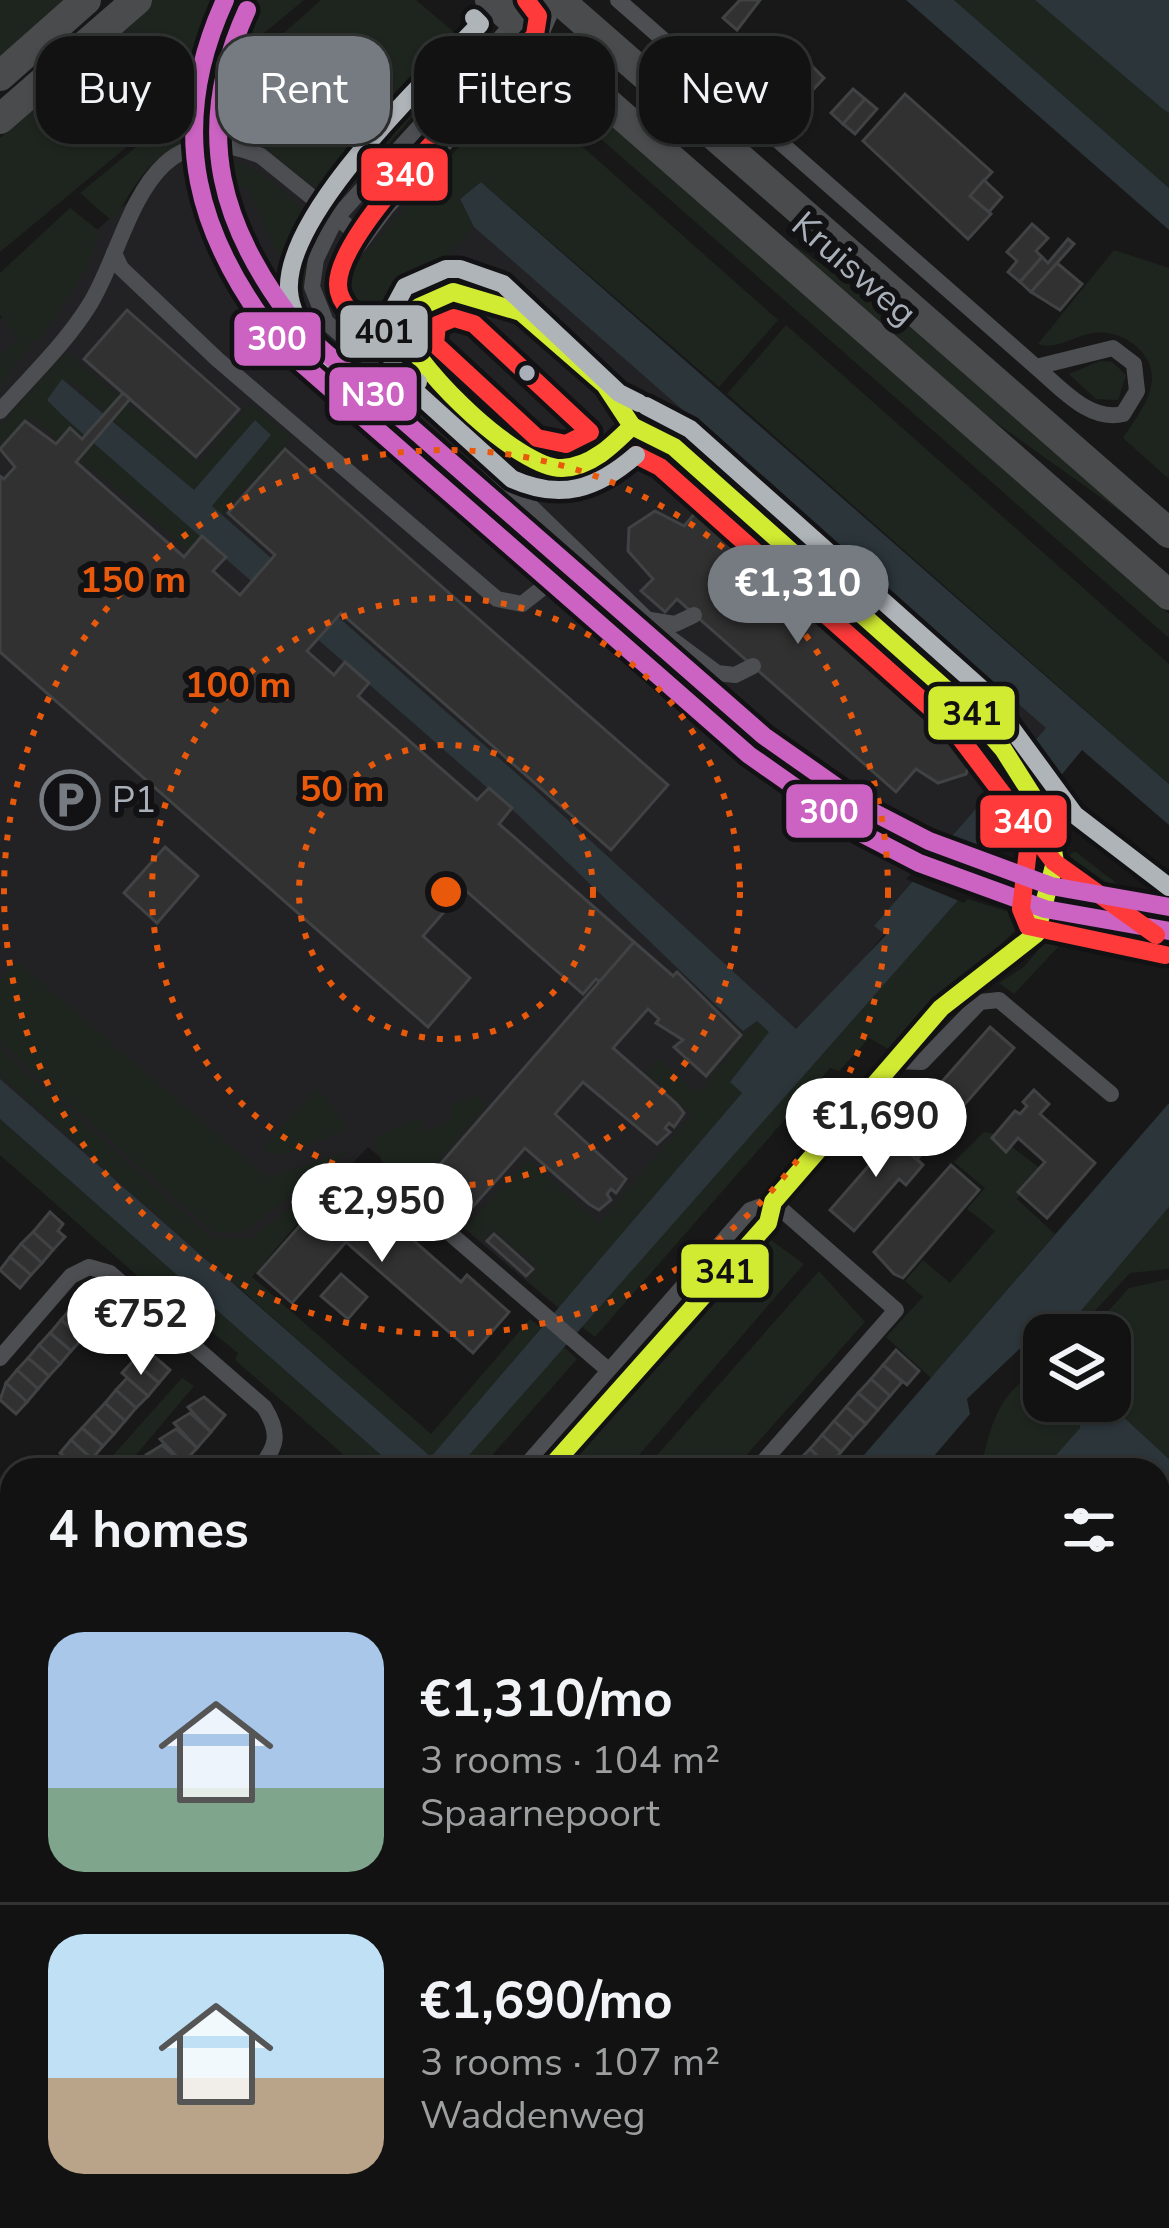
<!DOCTYPE html>
<meta charset="utf-8">
<style>
:root{--surface:#121212;--page:#1f2020;--text:#f1f3f6;--muted:#9c9e9f;--line:#313232;--accent:#767b81}
body{margin:0;font-family:"Nunito Sans",sans-serif;background:var(--page);color:var(--text);height:100vh;display:flex;flex-direction:column;font-size:45px;white-space:nowrap}
*{box-sizing:border-box;margin:0}
p{font-size:39px;color:var(--muted)}
.icon{flex:none;width:66px;height:66px;fill:none;stroke:currentColor;stroke-width:2;stroke-linecap:round;stroke-linejoin:round}
.map{position:relative;flex:1;overflow:hidden}
.drawer{position:absolute;left:0px;top:1458px;width:1170px;height:771px;display:flex;flex-direction:column;background:var(--surface);border-radius:36px 36px 0 0;box-shadow:0 3px 9px #0004,0 0 0 3px var(--line)}
.drawer>*{flex:none}
.guide{position:absolute;left:36px;top:36px;width:1098px;height:108px;display:flex;gap:24px}
.controls{position:absolute;left:1023px;top:1314px;display:grid;gap:24px}
.controls a{display:grid;place-items:center;width:108px;height:108px;border-radius:24px;background:var(--surface);box-shadow:0 3px 9px #0004,0 0 0 3px var(--line);font-size:60px}
.price{position:absolute;translate:-50% -102px;padding:0 27px;border-radius:42px;background:#fff;color:#222;font-size:39px;line-height:78px;filter:drop-shadow(0 3px 6px #0008)}
.price::after{content:'';position:absolute;left:50%;top:72px;width:36px;height:27px;margin-left:-18px;background:inherit;clip-path:polygon(0 0,100% 0,50% 100%)}
.price.active{background:var(--accent);color:#fff}
ul{padding:0;list-style:none}
li{display:flex;align-items:center;gap:36px;height:300px;padding:0 48px}
li+li{border-top:3px solid var(--line)}
li span{display:grid;place-items:center;flex:none;width:336px;height:240px;border-radius:36px;color:#555}
li>.icon{margin-inline-start:auto}
span .icon{width:144px;height:144px;fill:#fffc;stroke-width:1}
li b{font-size:51px}
h2{display:flex;justify-content:space-between;align-items:center;height:144px;padding:0 48px;font-size:51px}
.chip{padding:0 42px;border-radius:36px;background:var(--surface);box-shadow:0 3px 9px #0004,0 0 0 3px var(--line);font-size:42px;line-height:108px}
.chip.active{background:var(--accent);color:#fff}
.map>svg:first-child{display:block}
</style>
<div class="map">
<svg width="1169" height="2228" viewBox="0 0 1169 2228">
<rect width="100%" height="100%" fill="#181818"/>
<!-- built -->
<path fill="#222224" d="M288,55l770,668 -489,594 -201,-170 -135,143 -233,-207v-764z"/>
<!-- green -->
<g fill="#1e251e">
<path d="M0,0h65l-65,59z"/>
<path d="M123,0h181l-304,252v-114l140,-121z"/>
<path d="M321,0h95l45,38 -2,25 -101,116c-39,31 -64,-12 -95,-33 -11,-7 -24,-6 -37,-7 -65,-2 -82,30 -113,83l-33,-29 83,-68 57,-35z"/>
<path d="M954,0h81l134,113v75z"/>
<path d="M552,73l617,541v24l-642,-564z"/>
<path d="M513,85l265,235 -59,67 -238,-205 -21,17 14,28 -103,111c-22,-24 -24,-41 -17,-72z"/>
<path d="M217,160c41,1 70,34 97,62l-11,68 -28,-42 -29,-62 -26,7z"/>
<path d="M70,208l29,23 -10,32 -50,79 -5,-3 -34,47v-30l19,-17 -19,-24v-42z"/>
<path d="M789,242l144,97 233,205 -178,-127z"/>
<path d="M1114,250l55,18v211l-46,-41c20,-30 46,-61 14,-91 -13,-11 -27,-16 -44,-14 -21,3 -34,17 -55,11z"/>
<path d="M786,325l383,339v120l-442,-390z"/>
<path d="M66,352l133,111 51,-60 42,35 -71,76 -10,-9 60,-70 -15,-15 -62,71 -128,-113 18,57 118,100 -13,16 -158,-134 -31,36v-27z"/>
<path d="M1100,361l12,1 14,13 -8,25 -22,-1 -27,-25z"/>
<path d="M1076,852l75,58 1,5 -77,-14 -7,-10 3,-38z"/>
<path d="M961,897l67,21 -136,133 -23,-13 -30,33 -9,-3 -235,269 -14,-11z"/>
<path d="M1060,924l109,20v4l-58,-7 -36,-12 -61,65 -15,-11 25,-16z"/>
<path d="M18,962l249,216 82,-27 -106,82 -29,-1 -214,-189v-62z"/>
<path d="M757,1021l13,11 -40,50 13,10 -184,215 -31,-26 10,-14 -45,-38 -11,12 -17,-14 63,-67 71,63 93,-108 -45,-42 11,-14 41,34z"/>
<path d="M0,1049l213,190 39,-1 103,-83 -103,122 179,157 99,-115 11,9 -110,130 -431,-383z"/>
<path d="M317,1088l31,41 -65,26 -15,-2 -4,-6z"/>
<path d="M477,1096l9,9 -68,78 -12,2 -25,-25 -7,-22 45,-20 6,14 28,-12 -2,-15z"/>
<path d="M0,1119l398,351h-37l-126,-110 3,-7 -26,-21 -5,5 -207,-182z"/>
<path d="M984,1132l11,2 46,35 -24,30 38,35 -124,144 -45,-41 37,-40 -18,-16 18,-21 27,23 45,-52 -28,-22 18,-21 -31,-26z"/>
<path d="M1169,1207v62l-39,4 -54,58 -7,-6z"/>
<path d="M771,1240l33,24 -178,206h-66z"/>
<path d="M819,1271l46,51 -132,148h-89z"/>
<path d="M1169,1279v180l-63,-58 4,-66h-23l42,-47z"/>
<path d="M563,1346l14,13 -98,111h-24z"/>
<path d="M1044,1370v31h34l2,27 -37,42h-62c8,-42 19,-85 63,-100z"/>
<path d="M182,1378l12,8 -71,84h-23z"/>
</g>
<!-- water -->
<g fill="#2b353a">
<path d="M906,0h48l215,188v42z"/>
<path d="M1035,0h134v113l-6,-4z"/>
<path d="M304,56c28,2 68,26 83,51l-15,13 -16,3 -70,-48z"/>
<path d="M481,182l688,602v41l-87,-75 -121,147 -505,573h-58l-398,-351v-40l431,378 311,-364 -12,-11 39,-50 -12,-11 -14,10 -227,-218 -451,-395 -18,-18 15,-21 132,111 61,-70 16,15 -59,71 321,282 263,241 90,-94 -12,-9 172,-198 -572,-501 -14,-28z"/>
<path d="M1169,1103v104l-100,118 -11,-13 -91,87 3,15 -48,56h-71z"/>
<path d="M1078,1401h28l63,58v199l-11,-11v-177h-115l37,-42z"/>
</g>
<!-- pier -->
<g fill="#181818">
<path d="M1025,743l29,51 -25,30 -29,-51z"/>
<path d="M934,848l57,23 -27,32 -58,-24z"/>
</g>
<!-- building -->
<g fill="#313132" stroke="#404244" stroke-width="3">
<path d="M740,0h20l-23,30 -14,-12z"/>
<path d="M782,37l17,16 -16,17 -17,-16z"/>
<path d="M807,61l17,17 -16,17 -17,-17z"/>
<path d="M853,89l12,10 -22,25 -12,-11z"/>
<path d="M905,94l87,78 -22,24 21,18 -23,25 -105,-98z"/>
<path d="M865,99l12,10 -22,25 -12,-10z"/>
<path d="M984,180l18,17 -13,15 -19,-16z"/>
<path d="M1032,224l16,14 -12,13 6,6 -22,25 -12,-10 9,-11 -10,-9z"/>
<path d="M1068,239l6,5 -43,48 -11,-10 22,-25 6,6z"/>
<path d="M1057,263l25,21 -22,26 -29,-18z"/>
<path d="M127,310l112,99 -43,48 -112,-98z"/>
<path d="M123,393l7,6 -54,63 108,95 18,-21 24,21 -13,14 27,24 35,-40 -47,-42 57,-64 383,336 -57,65 -270,-237 -34,38 27,24 11,-13 24,21 -11,13 119,104 12,-12 23,20 -13,16 135,118 -34,40 -4,-3 -13,15 -119,-105 -41,47 47,42 -42,49 -428,-375v-176l4,3 11,-12 -15,-18 25,-28 31,23 14,-16 12,11z"/>
<path d="M704,503l265,234 5,15 -8,22 -28,9 -22,-14 -20,23 -219,-193 -12,13 -24,-21 12,-12 -25,-28 1,-23 26,-17 29,15z"/>
<path d="M165,847l33,29 -41,47 -33,-30z"/>
<path d="M634,942l39,34 4,-4 64,63 -35,41 -32,-29 9,-7 -27,-17 3,-4 -11,-10 -35,39 64,56 7,9 -10,14 -5,-4 -4,5 5,4 -13,12 -74,-62 -28,32 71,65 -10,14 -5,-4 -4,5 4,6 -12,10 -10,-6 -64,-56 -63,71 -39,-35z"/>
<path d="M990,1027l24,21 -70,80 7,6 -18,19 -6,-5 -10,11 6,6 -42,-36 12,9 10,-12 -11,-9 14,-17 11,10z"/>
<path d="M1034,1090l15,14 -9,10 55,49 -48,55 -29,-26 27,-30 -27,-24 -12,14 -14,-14 23,-27 5,3 7,-8 -4,-4z"/>
<path d="M881,1129l42,36 -17,20 -7,-6 -45,52 -24,-21 48,-55 -11,-10z"/>
<path d="M951,1165l28,25 -76,88 -9,-4 -20,-22z"/>
<path d="M342,1178l119,104 6,-7 42,37 -36,41 -127,-111 -54,61 -34,-30z"/>
<path d="M50,1212l13,12 -5,7 7,6 -12,13 -20,-18z"/>
<path d="M33,1232l20,18 -11,13 -21,-19z"/>
<path d="M494,1234l39,35 -7,7 -39,-35z"/>
<path d="M21,1244l21,19 -11,12 -21,-18z"/>
<path d="M10,1257l21,18 -11,13 -20,-18z"/>
<path d="M341,1274l26,23 -19,22 -27,-23z"/>
<path d="M84,1294l21,15 -9,19 -24,-21z"/>
<path d="M72,1307l24,21 -9,11 -26,-19z"/>
<path d="M61,1320l21,19 -11,12 -21,-18z"/>
<path d="M50,1333l21,18 -11,13 -21,-19z"/>
<path d="M39,1345l21,19 -11,12 -21,-18z"/>
<path d="M896,1350l23,21 -12,14 -24,-20z"/>
<path d="M149,1352l21,18 -11,13 -21,-18z"/>
<path d="M28,1358l21,18 -11,13 -21,-19z"/>
<path d="M133,1361l26,22 -11,13 -26,-23z"/>
<path d="M883,1365l19,17 -12,14 -19,-17z"/>
<path d="M17,1370l21,19 -11,13 -21,-19z"/>
<path d="M127,1378l21,18 -12,12 -20,-18z"/>
<path d="M871,1379l19,17 -12,14 -20,-17z"/>
<path d="M6,1383l21,19 -11,12 -16,-14z"/>
<path d="M116,1390l20,18 -11,13 -20,-18z"/>
<path d="M858,1393l20,17 -12,14 -20,-17z"/>
<path d="M204,1397l21,18 -14,17 -23,-25z"/>
<path d="M105,1403l20,18 -11,13 -20,-19z"/>
<path d="M846,1407l20,17 -13,14 -19,-17z"/>
<path d="M190,1413l21,19 -14,16 -23,-25z"/>
<path d="M94,1415l20,19 -11,12 -21,-18z"/>
<path d="M834,1421l19,17 -12,14 -19,-17z"/>
<path d="M82,1428l21,18 -11,13 -21,-19z"/>
<path d="M176,1429l21,19 -14,15 -23,-24z"/>
<path d="M822,1435l19,17 -12,14 -19,-17z"/>
<path d="M71,1440l21,19 -10,11 -22,-17z"/>
<path d="M162,1445l21,18 -6,7h-19l-10,-9 -2,-6z"/>
<path d="M810,1449l19,17 -4,4h-19l-9,-8z"/>
<path d="M12,1821l-4,16 4,48 -12,-11v-45z"/>
</g>
<g fill="none" stroke-linecap="round" stroke-linejoin="round">
<!-- street -->
<g stroke="#4c4e51" stroke-width="16">
<path d="M553,0l-38,22 -179,196 -20,41 -4,28 14,35 122,104 207,201 62,46 18,2 18,-9"/>
<path d="M618,0l418,367c25,21 53,55 87,47l14,-23 -3,-27 -21,-16 -77,19"/>
<path d="M114,253l7,15 96,91 280,240 25,5 32,-25 1,-21 -11,-34"/>
<path d="M363,345l-17,-23 -5,-53 46,-62 151,-166 18,-41"/>
<path d="M0,411c31,-35 66,-68 90,-107 41,-67 52,-198 171,-148l100,81"/>
<path d="M650,620l25,4 19,-9"/>
<path d="M402,1192l212,183"/>
<path d="M0,1358l71,-82 18,-9 21,6 154,134c17,27 13,40 -6,63"/>
<path d="M522,1470l228,-260 23,-8"/>
<path d="M548,1470l220,-247 5,-21 120,-141 29,1 58,-60 19,-2 112,94"/>
<path d="M756,1470l140,-160 -123,-108"/>
<path d="M0,1732l12,9"/>
<path d="M0,2063l12,-14"/>
<path d="M0,2097l12,-14"/>
<path d="M649,2217l1,11"/>
<path d="M93,2228l10,-11"/>
<path d="M1056,2228l8,-11"/>
</g>
<!-- secondary -->
<g stroke="#4b4d4f" stroke-width="24">
<path d="M1158,1694h11"/>
<path d="M447,2228l9,-11"/>
</g>
<!-- highway -->
<g stroke="#4a4b4d" stroke-width="30">
<path d="M490,0l679,595"/>
<path d="M559,0l610,533"/>
<path d="M0,76l86,-76"/>
<path d="M0,119l137,-119"/>
</g>
<defs>
<g id="bus-1">
<path d="M453,292l68,20 84,73 27,41c-19,19 -41,41 -70,42 -42,1 -143,-96 -156,-134l13,-27z"/>
<path d="M548,1470l220,-247 5,-21 168,-194 95,-74 19,-72 -7,-42 -45,-71 -34,-39 -295,-263 -42,-21"/>
</g>
<path id="bus-2" d="M225,0c-60,131 -29,239 59,348l465,407 110,77 60,31 126,46 124,22"/>
<g id="bus-3">
<path d="M454,318l20,6 116,108 -24,12 -29,-6 -102,-94 2,-19z"/>
<path d="M410,334l-25,5c-17,-13 -47,-30 -47,-54 -1,-59 156,-202 197,-250l3,-19 -12,-16"/>
<path d="M636,455l24,12 292,260 102,135 102,73"/>
<path d="M1007,801l21,49 -7,59 7,17 137,29"/>
</g>
<g id="bus-4">
<path d="M418,382l-47,5c-33,-20 -79,-54 -82,-96 -5,-78 139,-212 191,-267l-6,-6"/>
<path d="M646,406l44,23 295,263 90,123 94,72"/>
<path d="M636,455c-39,34 -75,46 -124,24l-116,-105 -13,-46 22,-41 41,-18h14l43,15 116,109 20,10"/>
</g>
<path id="bus-5" d="M247,10c-56,122 -27,220 54,321l463,405 107,75 58,30 122,45 118,21"/>
</defs>
<!-- bus-1 casing -->
<use href="#bus-1" stroke="#121214" stroke-width="27"/>
<!-- bus-2 casing -->
<use href="#bus-2" stroke="#121214" stroke-width="27"/>
<!-- bus-3 casing -->
<use href="#bus-3" stroke="#121214" stroke-width="27"/>
<!-- bus-4 casing -->
<use href="#bus-4" stroke="#121214" stroke-width="27"/>
<!-- bus-5 casing -->
<use href="#bus-5" stroke="#121214" stroke-width="27"/>
<!-- bus-1 -->
<use href="#bus-1" stroke="#d1ea32" stroke-width="18"/>
<!-- bus-2 -->
<use href="#bus-2" stroke="#cc63c2" stroke-width="18"/>
<!-- bus-3 -->
<use href="#bus-3" stroke="#ff3a3a" stroke-width="18"/>
<!-- bus-4 -->
<use href="#bus-4" stroke="#afb4b9" stroke-width="18"/>
<!-- bus-5 -->
<use href="#bus-5" stroke="#cc63c2" stroke-width="18"/>
</g>
<!-- distance rings -->
<g fill="none" stroke="#e8590c" stroke-width="6" stroke-dasharray="6 12">
<circle cx="446" cy="892" r="147"/>
<circle cx="446" cy="892" r="294"/>
<circle cx="446" cy="892" r="442"/>
</g>
<!-- icons -->
<defs>
<symbol id="parking-ring" viewBox="-11 -11 22 22"><circle r="9.5" fill="#121214" stroke="#767b81" stroke-width="1.5"/><path d="M-3.5-5.5H1a3.5 3.5 0 0 1 0 7H-1V5.5H-3.5ZM-1-3.4V-.6H.8a1.4 1.4 0 0 0 0-2.8Z" fill="#767b81"/></symbol>
</defs>
<g fill-rule="evenodd">
<use href="#parking-ring" x="37" y="767" width="66" height="66"/>
</g>
<!-- markers -->
<circle fill="#a9b0b9" stroke="#121214" stroke-width="4.5" cx="527" cy="373" r="10"/>
<g text-anchor="middle" dominant-baseline="central" stroke-width="12" stroke-linejoin="round" paint-order="stroke">
<!-- street labels -->
<g font-size="36" fill="#a9b0b9" stroke="#121214">
<text transform="translate(854 269) rotate(41)">Kruisweg</text>
</g>
<!-- poi labels -->
<g font-size="36" fill="#a9b0b9" stroke="#121214" text-anchor="start">
<text x="112" y="800">P1</text>
</g>
</g>
<circle cx="446" cy="892" r="18" fill="#e8590c" stroke="#121214" stroke-width="6"/>
<g font-size="36" text-anchor="middle" font-weight="bold" fill="#e8590c" stroke="#121214" stroke-width="12" stroke-linejoin="round" paint-order="stroke">
<text x="133" y="592">150 m</text>
<text x="238" y="697">100 m</text>
<text x="342" y="801">50 m</text>
</g>
<g stroke="#121214" stroke-width="4.5">
<rect x="359" y="146" width="91" height="57" rx="12" fill="#ff3a3a"/>
<rect x="338" y="303" width="92" height="57" rx="12" fill="#afb4b9"/>
<rect x="232" y="310" width="91" height="58" rx="12" fill="#cc63c2"/>
<rect x="327" y="365" width="92" height="58" rx="12" fill="#cc63c2"/>
<rect x="926" y="684" width="91" height="58" rx="12" fill="#d1ea32"/>
<rect x="784" y="782" width="91" height="58" rx="12" fill="#cc63c2"/>
<rect x="978" y="793" width="91" height="57" rx="12" fill="#ff3a3a"/>
<rect x="679" y="1242" width="92" height="58" rx="12" fill="#d1ea32"/>
</g>
<g font-size="33" text-anchor="middle" font-weight="bold" fill="#fff">
<text x="405" y="186">340</text>
<text x="277" y="350">300</text>
<text x="373" y="406">N30</text>
<text x="829" y="823">300</text>
<text x="1023" y="833">340</text>
</g>
<g font-size="33" text-anchor="middle" font-weight="bold" fill="#111">
<text x="384" y="343">401</text>
<text x="972" y="725">341</text>
<text x="725" y="1283">341</text>
</g>
</svg>
<div class="controls">
<a><svg class="icon" aria-label="layers" viewBox="0 0 24 24"><path d="M12 4l9 5-9 5-9-5zM3 14l9 5 9-5"/></svg></a>
</div>
<b class="price active" style="left:798px;top:647px">€1,310</b>
<b class="price" style="left:876px;top:1180px">€1,690</b>
<b class="price" style="left:382px;top:1265px">€2,950</b>
<b class="price" style="left:141px;top:1378px">€752</b>
<div class="guide">
<a class="chip">Buy</a>
<a class="chip active">Rent</a>
<a class="chip">Filters</a>
<a class="chip">New</a>
</div>
<section class="drawer">
<h2>4 homes<svg class="icon" aria-label="filters" viewBox="0 0 24 24"><path d="M4 7h16M4 17h16"/><circle cx="9" cy="7" r="2"/><circle cx="15" cy="17" r="2"/></svg></h2>
<ul>
<li><span style="background:linear-gradient(#a9c7e8 65%,#7fa58c 0)"><svg class="icon" aria-label="home" viewBox="0 0 24 24"><path d="M3 11l9-7 9 7M6 9v11h12V9"/></svg></span><div><b>€1,310/mo</b><p>3 rooms · 104 m²</p><p>Spaarnepoort</p></div></li>
<li><span style="background:linear-gradient(#bfe0f5 60%,#b9a48a 0)"><svg class="icon" aria-label="home" viewBox="0 0 24 24"><path d="M3 11l9-7 9 7M6 9v11h12V9"/></svg></span><div><b>€1,690/mo</b><p>3 rooms · 107 m²</p><p>Waddenweg</p></div></li>
</ul>
</section>
</div>
